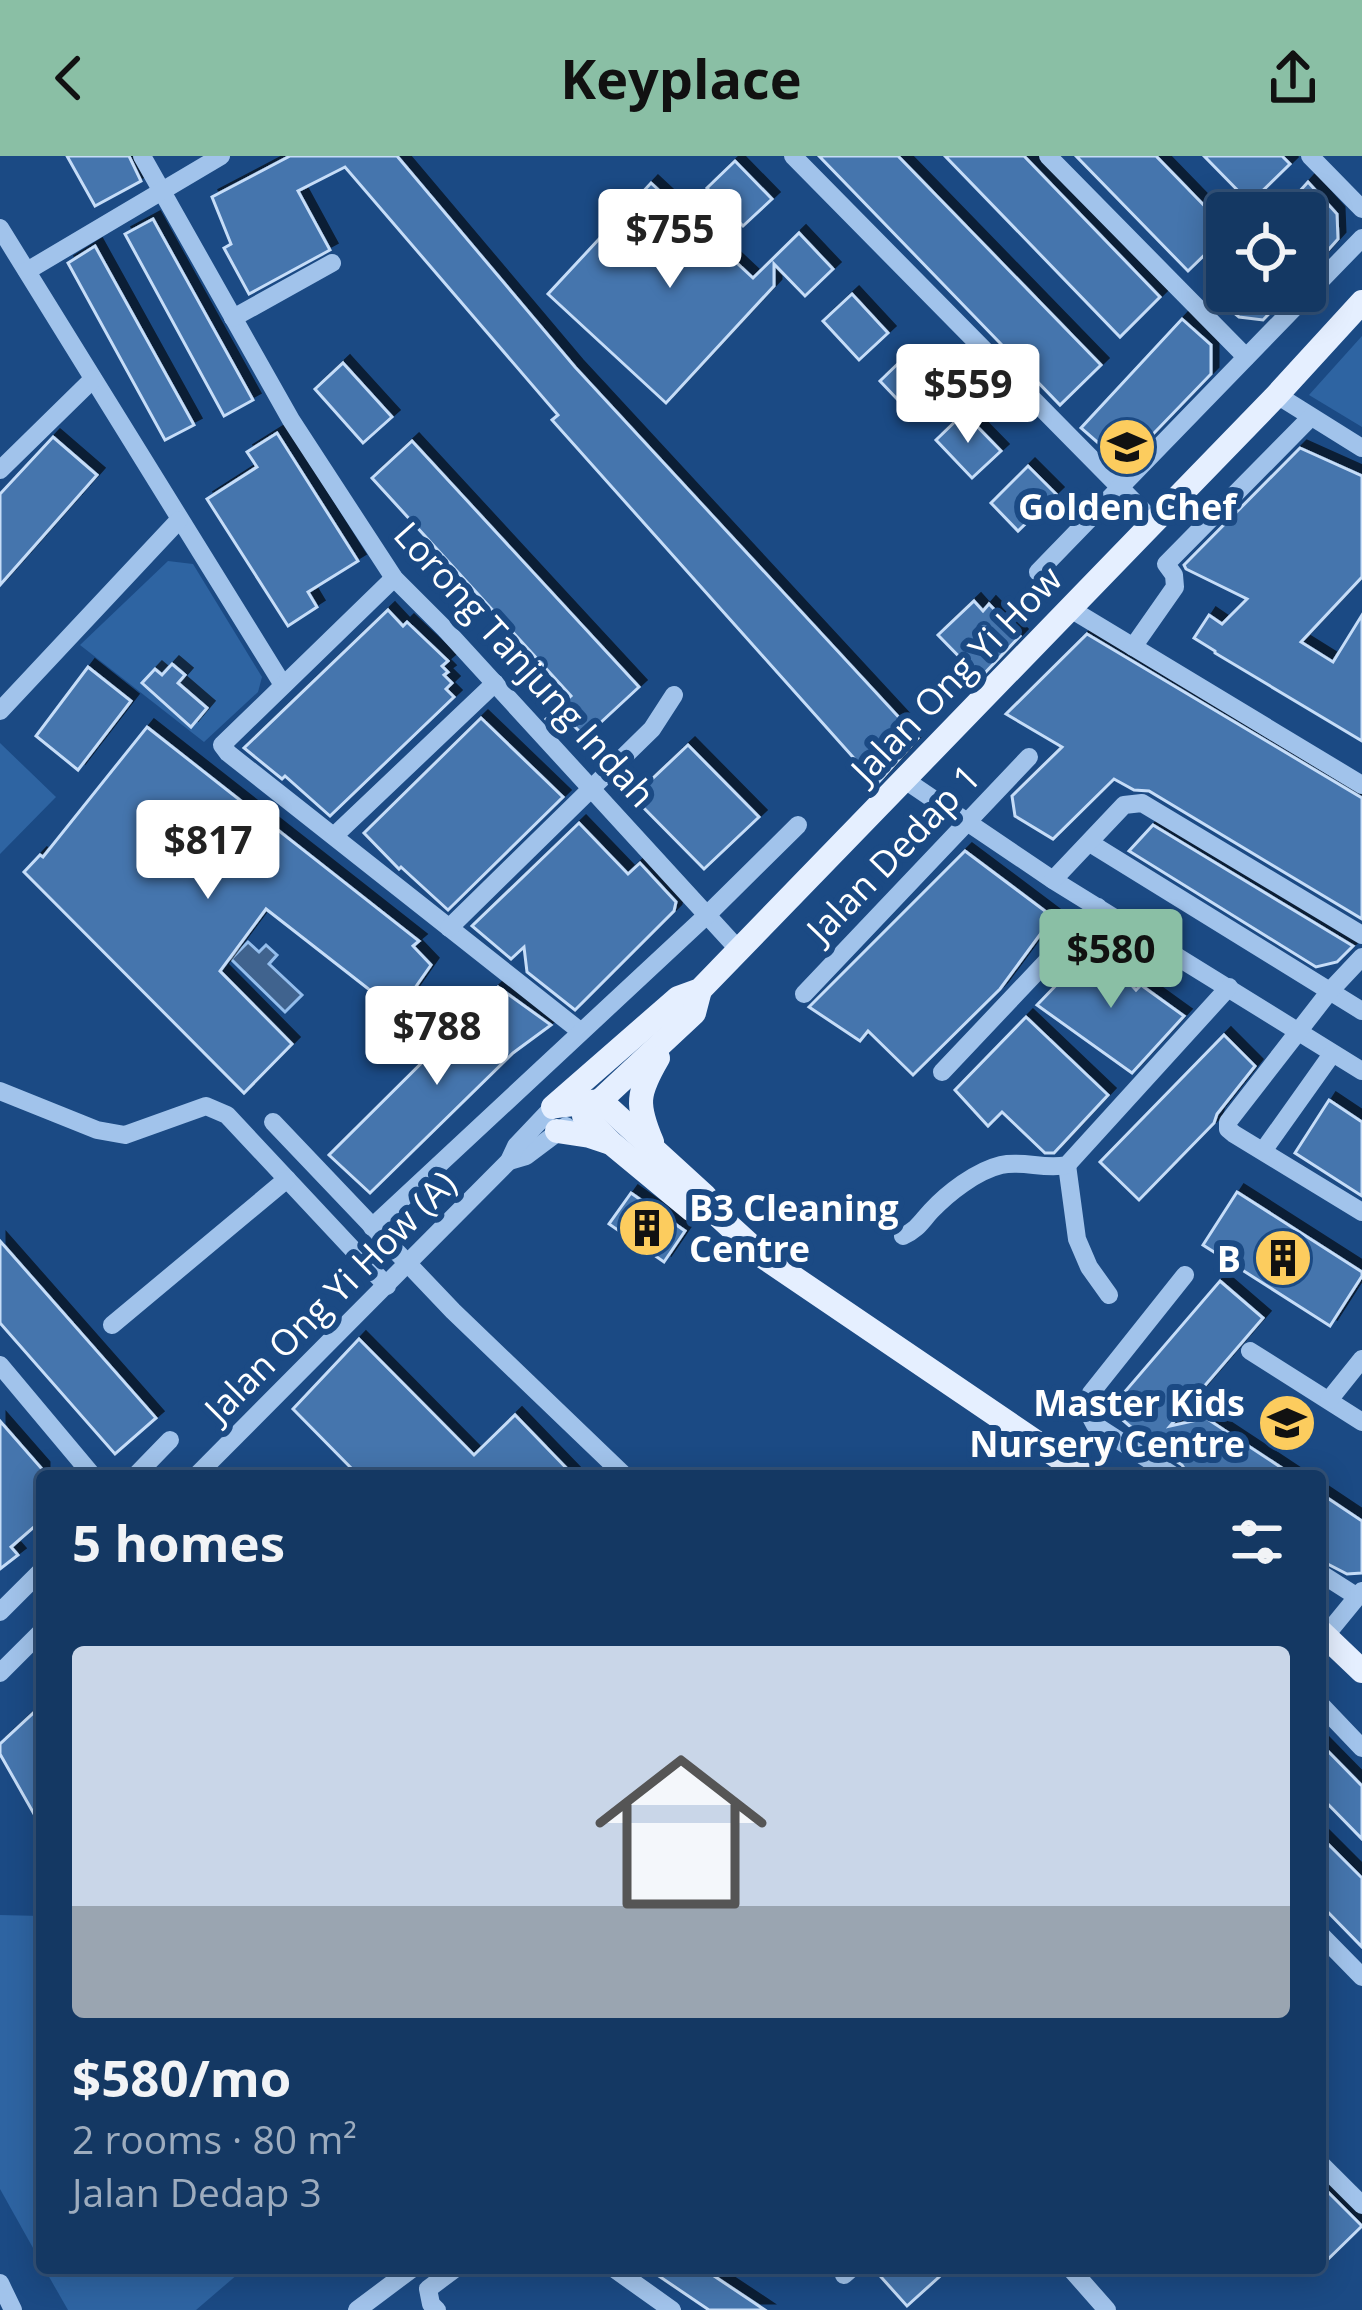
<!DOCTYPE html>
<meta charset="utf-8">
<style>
:root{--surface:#143863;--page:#21436c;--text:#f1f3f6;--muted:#9dacbe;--line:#335278;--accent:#8abfa5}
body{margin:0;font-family:"Open Sans",sans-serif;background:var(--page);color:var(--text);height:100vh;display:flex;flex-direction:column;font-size:45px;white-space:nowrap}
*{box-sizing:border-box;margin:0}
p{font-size:39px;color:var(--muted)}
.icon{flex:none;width:66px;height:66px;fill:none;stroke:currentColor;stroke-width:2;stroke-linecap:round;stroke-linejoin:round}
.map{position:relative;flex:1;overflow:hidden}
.sheet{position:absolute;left:36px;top:1314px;width:1290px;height:804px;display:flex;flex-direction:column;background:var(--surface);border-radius:12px;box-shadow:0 6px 30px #0003,0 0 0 3px var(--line)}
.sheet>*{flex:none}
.fabs{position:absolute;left:1206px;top:36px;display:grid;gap:24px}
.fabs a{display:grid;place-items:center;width:120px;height:120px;border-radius:12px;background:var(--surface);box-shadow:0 6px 30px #0003,0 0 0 3px var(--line);font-size:60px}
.price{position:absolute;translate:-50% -102px;padding:0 27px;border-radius:12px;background:#fff;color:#222;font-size:39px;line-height:78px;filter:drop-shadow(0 3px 6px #0008)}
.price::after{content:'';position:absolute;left:50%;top:72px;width:36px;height:27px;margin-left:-18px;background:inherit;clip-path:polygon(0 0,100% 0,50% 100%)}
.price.on{background:var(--accent);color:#111}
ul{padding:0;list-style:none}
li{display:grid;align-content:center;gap:24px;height:636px;padding:0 36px}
li span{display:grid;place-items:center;height:372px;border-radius:12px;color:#555}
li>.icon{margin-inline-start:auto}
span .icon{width:216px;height:216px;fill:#fffc;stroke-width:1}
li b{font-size:51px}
h2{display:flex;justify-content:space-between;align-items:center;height:144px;padding:0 36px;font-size:51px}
header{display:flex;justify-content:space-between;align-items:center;height:156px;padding:0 36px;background:var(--accent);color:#111;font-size:54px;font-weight:700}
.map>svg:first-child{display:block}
</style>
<header><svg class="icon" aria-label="back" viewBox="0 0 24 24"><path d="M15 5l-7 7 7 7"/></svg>Keyplace<svg class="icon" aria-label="share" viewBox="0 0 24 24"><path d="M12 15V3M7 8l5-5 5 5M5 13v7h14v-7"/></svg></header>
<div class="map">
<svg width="1362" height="2154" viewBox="0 0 1362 2154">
<defs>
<filter id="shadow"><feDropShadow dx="7" dy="-7" stdDeviation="0" flood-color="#0009"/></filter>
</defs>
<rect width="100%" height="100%" fill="#1b4a84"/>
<!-- green -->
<g fill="#2e64a2">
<path d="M1362,180v91l-53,-32z"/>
<path d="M168,405l25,3 69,113 -4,15 -54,50 -124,-97z"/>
<path d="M0,587l56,54 -56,57z"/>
<path d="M0,1759l42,1v348l-42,-75z"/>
<path d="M44,2112h201l-49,42h-128z"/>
</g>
<!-- water -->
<path fill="#40638e" stroke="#94beed" stroke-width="3" d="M248,786l11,10 7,-7 11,10 -8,9 33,31 -17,17 -54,-53z"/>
<!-- building -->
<g fill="#4474ad" stroke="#c6ddf8" stroke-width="3" filter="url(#shadow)">
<path d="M67,0h62l12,25 -46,25z"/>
<path d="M290,0h107l178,211 343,371 -41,46 -325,-364 6,-5 -213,-248 -47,24 32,59 -81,44 -25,-46 7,-4 -19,-47z"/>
<path d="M819,0h79l203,209 -41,40z"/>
<path d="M945,0h79l136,141 -40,40z"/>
<path d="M1076,0h80l71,73v4l-39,38z"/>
<path d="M1204,0h78l8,8 -40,39z"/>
<path d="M735,5l37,38 -29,27 -36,-38z"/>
<path d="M1308,26l29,32 1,25 -33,37v-63h-25z"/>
<path d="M651,27l102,95 46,-45 34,36 -28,27 -31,-32v22l-108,117 -118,-109z"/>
<path d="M153,63l100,181 -29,16 -99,-182z"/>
<path d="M95,90l99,179 -29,15 -97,-177z"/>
<path d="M1227,115v20h64l-28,29 -24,-3 -31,-26z"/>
<path d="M852,138l36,39 -29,27 -36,-39z"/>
<path d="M1182,163l29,26v29l-81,84 -18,-3 -31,-27z"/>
<path d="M908,198l37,38 -29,27 -36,-38z"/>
<path d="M343,207l49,54 -29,26 -48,-54z"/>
<path d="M964,257l37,38 -29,27 -36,-38z"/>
<path d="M277,277l81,128 -50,31 9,15 -29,19 -81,-127 50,-32 -10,-15z"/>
<path d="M53,281l44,38 -97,110v-91z"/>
<path d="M412,285l227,246 -54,50 -12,-12 -12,11 -15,-17 25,-23 -199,-218z"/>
<path d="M1300,292l62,28v101l-61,65 32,20 29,-47v126l-147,-88v-2l-21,-13 15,-23 13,9 25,-25 -61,-30 -2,-4z"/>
<path d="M1028,310l28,28 -38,37 -27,-28z"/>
<path d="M974,445l9,10 6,-7 31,32 -40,42 -42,-43z"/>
<path d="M388,454l15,16 4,-4 41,39 -6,5 6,6 -4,3 8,8 -6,6 8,8 -124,119 -45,-40 -3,3 -38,-31z"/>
<path d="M1087,478l275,164v121l-213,-128 -15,-1 -20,-11 -61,60 -38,-23 -3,-20 50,-49 -56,-33z"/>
<path d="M172,508l13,11 -7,8 29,25 -16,19 -49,-44 13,-14 7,6z"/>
<path d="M88,511l43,34 -53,69 -42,-34z"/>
<path d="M481,562l82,79 -115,113 -47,-43 -2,2 -35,-36z"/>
<path d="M147,571l272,214 -6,5 18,19 -33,47 -132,-103 -46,62 72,73 -48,49 -220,-221 16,-17 3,2z"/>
<path d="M688,589l71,72 -55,52 -71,-72z"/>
<path d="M579,667l49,51 12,-11 36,39 -2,9 -99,99 -48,-38 -3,-25 -13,12 -39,-33z"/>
<path d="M1153,669l200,121 -16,16 -21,5 -187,-116z"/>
<path d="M965,695l88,66 -53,72 -87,86 -45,-44 -8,10 -51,-34z"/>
<path d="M1095,789l41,45 5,-5 43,31 -52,57 -95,-68z"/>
<path d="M498,831l53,38 -38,28 -143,140 -41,-38z"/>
<path d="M1026,861l82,78 -54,58h-9l-43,-41 -14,14 -33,-36z"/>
<path d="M1224,879l31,31 -38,48 -3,9 -75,77 -39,-38z"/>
<path d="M1329,944l33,22v74l-67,-43z"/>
<path d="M1237,1036l125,80v4l-32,50 -127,-81z"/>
<path d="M631,1037l54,38 -21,31 -55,-38z"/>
<path d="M0,1085l156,177 -41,36 -115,-131z"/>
<path d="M1220,1125l43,37 -93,108 36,-8 88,58h-105l-7,-11 -28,-18 -44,-38z"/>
<path d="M359,1183l115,116 41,-40 59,61h-215l-66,-67z"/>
<path d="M0,1265l42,48v51l-31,27 7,8 -18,14z"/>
<path d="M1320,1337l42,28v52l-15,1 -27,-14z"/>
<path d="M42,1549v123l-42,-74v-10z"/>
<path d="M1320,1587l42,43v53l-42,-43z"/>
<path d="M1320,1680l42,42v69l-42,-43z"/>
<path d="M1320,2028l42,42 -42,41z"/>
<path d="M647,2112h55l63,42h-56z"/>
<path d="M873,2112h76l-42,38z"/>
</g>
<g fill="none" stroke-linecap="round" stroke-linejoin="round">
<!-- minor -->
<g stroke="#a1c3eb" stroke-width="18">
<path d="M142,0l149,264 103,158 51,51 293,320"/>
<path d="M793,0l361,366"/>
<path d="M1048,0l198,201"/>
<path d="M1310,0l52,53"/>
<path d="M0,72l283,457"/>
<path d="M27,115l194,-115"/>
<path d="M233,162l99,-55"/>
<path d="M1277,239l85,53"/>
<path d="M0,314l93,-91"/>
<path d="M1038,416l324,-334"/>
<path d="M394,422l-172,167 6,8 352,278"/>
<path d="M1069,452l293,177"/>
<path d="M1133,491l42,-60 -1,-12 -8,-11 145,-147"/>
<path d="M0,555l179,-191"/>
<path d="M905,624l148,100 309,191"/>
<path d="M334,680l161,-153"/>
<path d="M1090,687l272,168"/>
<path d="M1053,724l71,-75 18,-2 220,132"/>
<path d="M449,772l203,-199 22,-34"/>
<path d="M1362,801l-33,35 -101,130v7l6,5 128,78"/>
<path d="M804,838l225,-237"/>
<path d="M942,916l156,-165"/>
<path d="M0,935l97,39 28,5 81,-29 21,9 160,171"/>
<path d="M273,966l180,189 172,165"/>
<path d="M1263,995l69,-97"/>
<path d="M509,1005l17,-5 40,-30"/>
<path d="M1067,1009l10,74 12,28 20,28"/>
<path d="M372,1071l335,-312 91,-90"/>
<path d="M903,1080c14,-6 18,-14 28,-25 17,-18 45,-40 70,-46 22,-5 44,5 66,0l162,-178"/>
<path d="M112,1169l175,-146"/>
<path d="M1250,1195l112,71"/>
<path d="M0,1209l93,111"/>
<path d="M1329,1244l33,-41"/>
<path d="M135,1320l35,-36"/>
<path d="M196,1320l313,-315 7,-15 37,-39"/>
<path d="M1174,1320l-79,-51 -9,-17 5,-15 94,-118"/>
<path d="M1320,1417l36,23"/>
<path d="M0,1456l42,-42"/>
<path d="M1326,1479l36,-44"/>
<path d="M0,1517l42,-42"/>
<path d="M1320,1548l42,44"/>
<path d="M1320,1778l42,43"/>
<path d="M1320,2007l42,42"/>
<path d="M613,2112l59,42"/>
<path d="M1070,2112l37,42"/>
<path d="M844,2119l8,-7"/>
<path d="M0,2127l13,27"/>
<path d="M357,2154l56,-42"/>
<path d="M437,2154l-6,-6 -3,-15 28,-21"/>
</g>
<!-- major -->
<g stroke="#e5efff" stroke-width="24">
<path d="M556,950l45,-5 104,95 9,16 48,44 324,220"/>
<path d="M553,951l125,-109 22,-8 577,-595 85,-93"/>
<path d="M590,954l104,-97 6,-23"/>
<path d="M584,960l27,27 81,67 22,2"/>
<path d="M557,975l33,5 18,6"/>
<path d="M652,986c-16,-38 -15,-48 6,-84"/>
<path d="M1320,1475l42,40"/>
</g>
</g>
<!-- icons -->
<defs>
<symbol id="university-disc" viewBox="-11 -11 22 22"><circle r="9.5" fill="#fccc5e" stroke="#1b4a84"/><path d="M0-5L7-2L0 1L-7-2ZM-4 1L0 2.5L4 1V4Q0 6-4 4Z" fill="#111"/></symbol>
<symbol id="building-disc" viewBox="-11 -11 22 22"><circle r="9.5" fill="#fccc5e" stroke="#1b4a84"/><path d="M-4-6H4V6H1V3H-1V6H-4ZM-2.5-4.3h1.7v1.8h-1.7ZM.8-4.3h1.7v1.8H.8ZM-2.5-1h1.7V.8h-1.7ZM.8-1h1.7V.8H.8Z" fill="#111"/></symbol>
<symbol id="school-disc" viewBox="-11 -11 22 22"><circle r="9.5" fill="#fccc5e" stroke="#1b4a84"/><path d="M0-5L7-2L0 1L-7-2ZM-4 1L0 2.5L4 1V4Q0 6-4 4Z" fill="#111"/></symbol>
</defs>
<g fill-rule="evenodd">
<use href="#university-disc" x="1094" y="258" width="66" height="66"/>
<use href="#building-disc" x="614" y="1039" width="66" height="66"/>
<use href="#building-disc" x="1250" y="1069" width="66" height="66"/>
<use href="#school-disc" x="1254" y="1234" width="66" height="66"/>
</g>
<g text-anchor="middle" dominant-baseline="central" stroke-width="12" stroke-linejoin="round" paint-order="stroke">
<!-- poi labels -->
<g font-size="36" font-weight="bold" fill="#fff" stroke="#1b4a84" text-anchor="end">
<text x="1127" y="350" text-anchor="middle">Golden Chef</text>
<text x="689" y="1051" text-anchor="start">B3 Cleaning<tspan x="689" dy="41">Centre</tspan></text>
<text x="1241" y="1102">B</text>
<text x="1245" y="1246">Master Kids<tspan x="1245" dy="41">Nursery Centre</tspan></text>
</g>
<!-- street labels -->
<g font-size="36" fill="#fff" stroke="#1b4a84">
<text transform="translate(525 508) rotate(48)">Lorong Tanjung Indah</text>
<text transform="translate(956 518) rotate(-46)">Jalan Ong Yi How</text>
<text transform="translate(893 697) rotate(-46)">Jalan Dedap 1</text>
<text transform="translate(330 1140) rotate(-45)">Jalan Ong Yi How (A)</text>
</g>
</g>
</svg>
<div class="fabs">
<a><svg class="icon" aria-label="locate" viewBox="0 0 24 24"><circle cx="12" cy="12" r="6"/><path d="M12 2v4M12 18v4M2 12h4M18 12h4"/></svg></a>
</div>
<b class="price" style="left:670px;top:135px">$755</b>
<b class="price" style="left:968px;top:290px">$559</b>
<b class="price" style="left:208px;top:746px">$817</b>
<b class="price on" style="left:1111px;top:855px">$580</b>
<b class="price" style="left:437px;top:932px">$788</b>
<section class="sheet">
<h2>5 homes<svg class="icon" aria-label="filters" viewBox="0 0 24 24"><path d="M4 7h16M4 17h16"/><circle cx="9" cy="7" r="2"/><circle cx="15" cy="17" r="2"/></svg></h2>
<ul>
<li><span style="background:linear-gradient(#c9d6e8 70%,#9aa5b1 0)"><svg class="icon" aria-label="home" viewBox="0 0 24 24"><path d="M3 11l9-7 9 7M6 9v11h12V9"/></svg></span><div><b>$580/mo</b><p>2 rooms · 80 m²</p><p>Jalan Dedap 3</p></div></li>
</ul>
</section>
</div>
